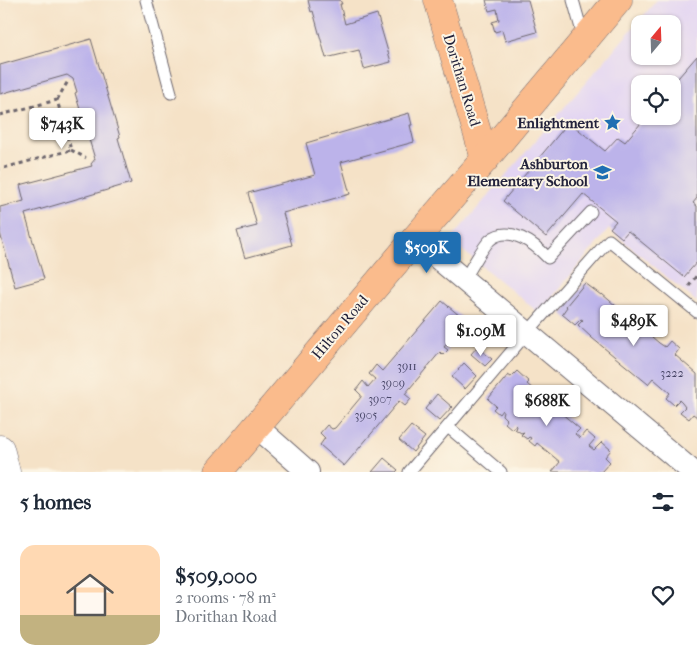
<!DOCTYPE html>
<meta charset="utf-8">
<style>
:root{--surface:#fff;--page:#f2f2f3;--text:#1f2937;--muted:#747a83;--line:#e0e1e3;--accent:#1f6fb2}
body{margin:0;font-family:"IM FELL French Canon",serif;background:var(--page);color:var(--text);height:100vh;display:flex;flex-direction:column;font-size:19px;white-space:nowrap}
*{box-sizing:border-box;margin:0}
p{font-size:16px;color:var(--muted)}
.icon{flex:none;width:28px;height:28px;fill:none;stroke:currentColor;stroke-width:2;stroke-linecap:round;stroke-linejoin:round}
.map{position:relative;height:472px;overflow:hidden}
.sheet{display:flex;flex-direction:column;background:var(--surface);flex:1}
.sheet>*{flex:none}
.needle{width:32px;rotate:19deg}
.buttons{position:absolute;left:631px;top:15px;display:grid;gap:10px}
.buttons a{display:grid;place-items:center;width:50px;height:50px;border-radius:10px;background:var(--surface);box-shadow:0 1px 4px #0004;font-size:25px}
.price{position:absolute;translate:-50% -42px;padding:0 11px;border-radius:5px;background:#fff;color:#222;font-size:16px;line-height:32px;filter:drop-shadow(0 1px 2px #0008)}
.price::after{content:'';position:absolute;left:50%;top:30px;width:15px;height:11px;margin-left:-8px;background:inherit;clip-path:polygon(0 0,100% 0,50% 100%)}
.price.current{background:var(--accent);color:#fff}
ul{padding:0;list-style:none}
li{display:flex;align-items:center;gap:15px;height:125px;padding:0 20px}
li+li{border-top:1px solid var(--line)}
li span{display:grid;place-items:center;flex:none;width:140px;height:100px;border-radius:15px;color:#555}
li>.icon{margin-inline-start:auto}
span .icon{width:60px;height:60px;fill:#fffc;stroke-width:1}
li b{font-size:21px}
h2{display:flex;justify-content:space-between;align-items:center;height:60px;padding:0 20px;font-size:21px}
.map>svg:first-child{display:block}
</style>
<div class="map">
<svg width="697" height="472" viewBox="0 0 697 472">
<rect width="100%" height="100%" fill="#fcf5e5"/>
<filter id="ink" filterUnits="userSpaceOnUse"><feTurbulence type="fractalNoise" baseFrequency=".02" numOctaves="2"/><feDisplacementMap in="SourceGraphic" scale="10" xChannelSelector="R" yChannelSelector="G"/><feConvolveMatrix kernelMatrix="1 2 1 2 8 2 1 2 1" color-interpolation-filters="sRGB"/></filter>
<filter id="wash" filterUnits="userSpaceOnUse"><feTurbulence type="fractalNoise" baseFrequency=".0096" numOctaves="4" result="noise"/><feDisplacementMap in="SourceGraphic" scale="20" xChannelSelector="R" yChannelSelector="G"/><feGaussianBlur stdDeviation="1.12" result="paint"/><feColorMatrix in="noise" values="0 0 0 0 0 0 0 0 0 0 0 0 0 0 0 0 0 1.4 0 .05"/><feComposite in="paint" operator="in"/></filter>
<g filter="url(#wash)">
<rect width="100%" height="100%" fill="#f5e2c7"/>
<!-- built -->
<path fill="#e2d4f3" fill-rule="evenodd" d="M657,0h40v302l-88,-73 -70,84 -89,-73zM640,24h32v32h-32zM640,84h32v32h-32z"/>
<g id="blocks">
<!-- building -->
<g fill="#bcb3ea">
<path d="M308,0h32l2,4h-2l5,20 32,-10 14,48 -27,7 -5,-19 -33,8 -13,-47 -2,1z"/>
<path d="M486,0h42l9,32 -32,9 -3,-11 -7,2 -3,-10 7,-2 -2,-11 -8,2z"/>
<path d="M91,39l29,98 -2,1 13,45 -106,31 19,65 -29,8 -15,-54v-26l24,-6 -4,-16 72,-19 -1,-2 4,-5 -20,-66 2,-1 -4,-13 -6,-4 -67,19v-29z"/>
<path d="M697,56v142l-4,5 4,3v56l-13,15 -56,-46 -6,7 -12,-10 6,-7 -33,-27 -37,43 -43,-36 66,-79 36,29 13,-14 7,5 22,-26h25v-31z"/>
<path d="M409,113l3,12h-2l4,17 -73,20 9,32 -67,19 9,32 -47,13 -8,-27 20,-5 -9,-33 67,-18 -9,-32z"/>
<path d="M585,283l16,12 1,-1 57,49 6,4 5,-6 9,8 -4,6 22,19v43l-4,-3 -4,5 -9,-7 5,-5 -3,-4 -3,-3 -5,5 -8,-7 4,-5 -16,-14 -1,-1 -5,6 -56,-46 -14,-13 5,-5 -2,-1 -6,6 -13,-11 5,-7 -1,-1z"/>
<path d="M442,301l24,20 -7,9 3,2 -6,7 -3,-3 -9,11 4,3 -5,5 -3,-3 -35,42 6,5 -6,7 -6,-5 -55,65 -24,-21 5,-7 -5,-5 7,-8 5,4 3,-1 26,-31v-2l-5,-5 7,-9 5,6 7,-8 -6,-5 7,-9 6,6z"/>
<path d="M477,347l15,12 -7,7 -14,-12z"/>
<path d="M464,363l13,13 -12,13 -13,-12z"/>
<path d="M517,371l12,11 -2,2 53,45 -5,5 5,4 6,-7 9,8 -6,7 5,4 8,-8 9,8 -6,7 5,5 -9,10h-49l8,-10 -23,-19 -2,3 -6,-5 2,-3 -2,-1 -2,2 -6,-4 3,-3 -3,1 -6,-4 1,-3 -1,-1 -3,4 -7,-6 2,-3 -5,-5 1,-4 -1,-1 -3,4 -6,-5 3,-3 -8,-7 20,-24 3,2z"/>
<path d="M437,394l15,13 -13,14 -14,-12z"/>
<path d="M411,426l14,11 -12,15 -14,-12z"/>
<path d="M384,458l14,12 -2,2h-24z"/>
</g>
</g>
</g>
<g filter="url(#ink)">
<use href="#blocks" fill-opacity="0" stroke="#6c656c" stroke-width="1"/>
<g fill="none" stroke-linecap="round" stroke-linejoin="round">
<defs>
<g id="service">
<path d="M146,0l25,93"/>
<path d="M573,0l11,39"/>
<path d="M464,280c7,-11 17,-31 26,-40 19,-16 45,4 58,18l43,-46"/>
<path d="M448,427l53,45"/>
<path d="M409,472l118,-139 82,-93 88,72"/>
</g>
<g id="minor">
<path d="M415,239l278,233"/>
<path d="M257,427l51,45"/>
</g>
<path id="tertiary" d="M0,449l6,23"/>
<g id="primary">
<path d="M438,0l47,159"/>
<path d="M218,472l197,-233 70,-80 133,-159"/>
</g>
</defs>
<!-- service casing -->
<use href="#service" stroke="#6c656c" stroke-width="13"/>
<!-- minor casing -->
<use href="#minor" stroke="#6c656c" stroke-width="24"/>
<!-- tertiary casing -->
<use href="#tertiary" stroke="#6c656c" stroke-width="29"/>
<!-- primary casing -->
<use href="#primary" stroke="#6c656c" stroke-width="29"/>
<!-- path -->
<g stroke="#6c656c" stroke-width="3" stroke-dasharray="4 4" stroke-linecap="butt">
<path d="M57,100l11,-19"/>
<path d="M0,115l57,-15 14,50 -71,19"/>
<path d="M71,150l15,8"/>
<path d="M689,286l8,-11"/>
</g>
<!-- service -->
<use href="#service" stroke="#fff" stroke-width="11"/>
<!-- minor -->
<use href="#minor" stroke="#fff" stroke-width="22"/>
<!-- tertiary -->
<use href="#tertiary" stroke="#fff" stroke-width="28"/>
<!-- primary -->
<use href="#primary" stroke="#fabb8c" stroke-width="28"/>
</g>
</g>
<!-- icons -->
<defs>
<symbol id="sight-bare" viewBox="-9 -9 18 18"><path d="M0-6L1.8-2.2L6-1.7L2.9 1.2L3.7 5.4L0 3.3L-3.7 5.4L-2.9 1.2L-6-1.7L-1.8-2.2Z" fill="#1f6fb2" stroke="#fcf5e5" stroke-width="2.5" paint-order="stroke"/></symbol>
<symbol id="school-bare" viewBox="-9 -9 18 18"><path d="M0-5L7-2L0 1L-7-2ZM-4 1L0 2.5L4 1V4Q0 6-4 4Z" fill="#1f6fb2" stroke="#fcf5e5" stroke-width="2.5" paint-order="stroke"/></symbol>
</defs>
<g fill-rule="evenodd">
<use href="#sight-bare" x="600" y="110" width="25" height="25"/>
<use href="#school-bare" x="590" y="160" width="25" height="25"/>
</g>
<g text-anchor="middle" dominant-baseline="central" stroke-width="4" stroke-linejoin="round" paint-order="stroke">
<!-- number labels -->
<g font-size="12" fill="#484667">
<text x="407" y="366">3911</text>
<text x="672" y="373">3222</text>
<text x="393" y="383">3909</text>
<text x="380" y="399">3907</text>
<text x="366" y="415">3905</text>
</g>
<!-- street labels -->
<g font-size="15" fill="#22223b" stroke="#fcf5e5">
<text transform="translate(462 80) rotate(73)">Dorithan Road</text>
<text transform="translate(340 327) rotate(-50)">Hilton Road</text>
</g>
<!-- poi labels -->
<g font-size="15" font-weight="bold" fill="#22223b" stroke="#fcf5e5" text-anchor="end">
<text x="599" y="123">Enlightment</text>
<text x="588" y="164">Ashburton<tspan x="588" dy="17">Elementary School</tspan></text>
</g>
</g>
</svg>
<div class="buttons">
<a><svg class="needle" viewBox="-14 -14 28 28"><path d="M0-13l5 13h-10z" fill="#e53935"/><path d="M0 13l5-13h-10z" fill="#747a83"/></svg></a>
<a><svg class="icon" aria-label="locate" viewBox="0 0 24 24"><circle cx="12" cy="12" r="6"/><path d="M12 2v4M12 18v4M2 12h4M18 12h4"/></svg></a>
</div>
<b class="price" style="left:62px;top:150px">$743K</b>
<b class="price current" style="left:427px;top:274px">$509K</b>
<b class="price" style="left:634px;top:347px">$489K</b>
<b class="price" style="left:481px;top:357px">$1.09M</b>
<b class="price" style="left:547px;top:427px">$688K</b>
</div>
<section class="sheet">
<h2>5 homes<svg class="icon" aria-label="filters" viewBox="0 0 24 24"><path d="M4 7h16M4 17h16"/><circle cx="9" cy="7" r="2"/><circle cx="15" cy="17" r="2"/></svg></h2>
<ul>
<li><span style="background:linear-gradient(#ffd9b3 70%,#c2b280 0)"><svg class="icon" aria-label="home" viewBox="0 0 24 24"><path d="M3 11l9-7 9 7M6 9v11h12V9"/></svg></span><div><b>$509,000</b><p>2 rooms · 78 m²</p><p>Dorithan Road</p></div><svg class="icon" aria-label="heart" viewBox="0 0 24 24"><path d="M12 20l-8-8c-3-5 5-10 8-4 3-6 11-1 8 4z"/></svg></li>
</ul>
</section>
